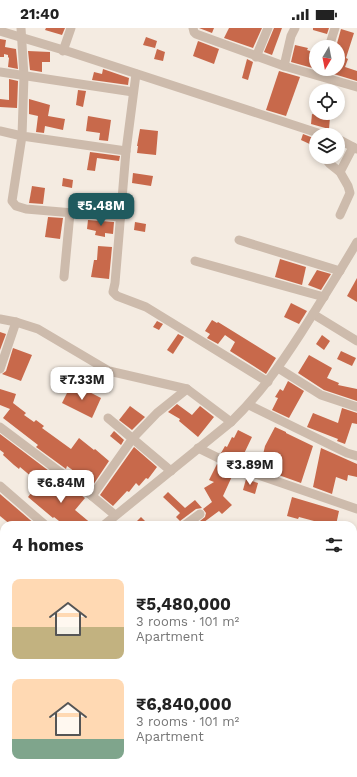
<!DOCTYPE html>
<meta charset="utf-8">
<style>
:root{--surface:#fff;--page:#f2f2f2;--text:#222;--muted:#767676;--accent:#1f5a5e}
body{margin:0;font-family:"Work Sans",sans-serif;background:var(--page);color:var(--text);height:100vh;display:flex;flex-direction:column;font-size:15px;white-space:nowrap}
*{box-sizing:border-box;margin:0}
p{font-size:13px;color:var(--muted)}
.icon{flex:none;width:22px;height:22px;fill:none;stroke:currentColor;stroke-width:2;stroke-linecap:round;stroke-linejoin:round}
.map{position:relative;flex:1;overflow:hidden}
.panel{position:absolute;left:0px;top:493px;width:357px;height:256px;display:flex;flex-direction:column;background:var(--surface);border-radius:12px 12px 0 0;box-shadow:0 2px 6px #0003}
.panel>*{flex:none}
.needle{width:26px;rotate:190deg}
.tools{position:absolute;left:309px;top:12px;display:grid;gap:8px}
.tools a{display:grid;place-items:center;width:36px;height:36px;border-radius:50%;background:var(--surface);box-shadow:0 2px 6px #0003;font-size:20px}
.price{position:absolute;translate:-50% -34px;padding:0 9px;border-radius:8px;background:#fff;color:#222;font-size:13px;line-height:26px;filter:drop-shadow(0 1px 2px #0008)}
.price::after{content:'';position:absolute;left:50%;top:24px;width:12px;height:9px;margin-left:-6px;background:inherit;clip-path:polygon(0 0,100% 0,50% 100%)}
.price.current{background:var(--accent);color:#fff}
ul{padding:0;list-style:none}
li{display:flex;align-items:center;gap:12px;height:100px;padding:0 12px}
li span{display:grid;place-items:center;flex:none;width:112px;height:80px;border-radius:8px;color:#555}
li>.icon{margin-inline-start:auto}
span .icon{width:48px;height:48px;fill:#fffc;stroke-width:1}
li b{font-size:17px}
h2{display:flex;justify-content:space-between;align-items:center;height:48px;padding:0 12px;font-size:17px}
.status{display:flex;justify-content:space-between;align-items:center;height:28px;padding:0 20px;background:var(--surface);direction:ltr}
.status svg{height:11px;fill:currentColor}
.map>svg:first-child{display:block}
</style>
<div class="status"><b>21:40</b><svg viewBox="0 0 49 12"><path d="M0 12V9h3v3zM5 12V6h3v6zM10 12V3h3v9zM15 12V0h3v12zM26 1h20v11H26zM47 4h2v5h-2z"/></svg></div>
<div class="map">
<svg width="357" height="749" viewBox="0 0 357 749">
<rect width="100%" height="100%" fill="#f4ebe1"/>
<!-- building -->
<g fill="#c8694b">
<path d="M46,0h19l-3,7 -17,-5z"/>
<path d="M199,0h15l-2,5z"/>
<path d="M229,0h33l-9,20 -29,-10z"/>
<path d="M274,0h8l-10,27 -8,-3z"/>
<path d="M313,0h16l-2,6 -14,-4z"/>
<path d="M341,1l13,4 -8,25 2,1 -3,8 12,4v10l-30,-9 1,-3h10v-22h-2z"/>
<path d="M146,9l11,4 -2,7 -12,-3z"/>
<path d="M0,11l6,1 -1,7 11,2 2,20 -10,-2 1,-9 -1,-1v-2l-4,-1v3h-4z"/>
<path d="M198,13l21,8 -5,15 -21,-8z"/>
<path d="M295,17l13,3 -1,2 9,3v16l-25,-7z"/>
<path d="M157,21l8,3 -2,9 -9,-2z"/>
<path d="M28,23l22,1v10h-8v10l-12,-2z"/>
<path d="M247,31l6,3 -5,18 -6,-2z"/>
<path d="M103,41l26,9 -1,7 -36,-5 2,-8 8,2z"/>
<path d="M279,43l21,6 -14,39 -20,-6z"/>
<path d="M9,51l9,2 -1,27 -17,-1v-8l9,1z"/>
<path d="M78,62l8,1 -3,16 -7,-2z"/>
<path d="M29,71l21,6 -2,11 17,3 -2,11 -18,-4 -1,7 -8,-1 2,-16 -9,-2z"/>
<path d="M312,86l18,3 -1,12 -18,-5z"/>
<path d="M88,88l23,4 -3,21 -9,-1 1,-7 -14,-2z"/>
<path d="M140,101l18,2 -2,24 -19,-2 1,-7h-1z"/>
<path d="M303,106l13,5v8l-15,-7z"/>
<path d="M90,124l30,4 -1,5 -22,-3 -2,13 -8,-1z"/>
<path d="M133,145l20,3 -2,10 -19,-3z"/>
<path d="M63,150l10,2 -1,8 -10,-2z"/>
<path d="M32,158l13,2 -2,16 -14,-1z"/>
<path d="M48,189l15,1 -3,21 -15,-2z"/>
<path d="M88,192l26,2 -1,12 -8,-1v4l-10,-2 1,-4 -9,-2z"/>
<path d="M135,194l11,2 -1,8 -11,-2z"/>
<path d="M98,218l14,1 -3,32 -18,-2 3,-17h3z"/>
<path d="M280,231l26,8 -4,18 -27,-8z"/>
<path d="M317,242l14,4 -10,16 -13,-5z"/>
<path d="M357,250v24l-10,-6z"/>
<path d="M291,275l16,8 -8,13 -15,-7z"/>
<path d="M212,292l5,3 1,-1 58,36 -10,16 -36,-23 5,-9 -10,-7 -7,9 -11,-6 3,-4 -5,-3z"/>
<path d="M157,293l6,3 -4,6 -6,-3z"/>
<path d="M0,304l6,2 -6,16z"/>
<path d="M178,306l6,3 -11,17 -6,-4z"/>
<path d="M322,307l8,6 -6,9 -8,-6z"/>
<path d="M13,320l19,7 -11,26 -19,-7 4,-3z"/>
<path d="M341,323l15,7 -4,8 -15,-7z"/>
<path d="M309,327l23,13 -5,10 12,5 -1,2 19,4v12l-33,-11 -26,-17z"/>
<path d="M288,353l16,10 -15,27 -17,-8 6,-12 -3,-1 5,-8 3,2z"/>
<path d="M72,355l29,15 -9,20 -30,-15z"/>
<path d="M0,361l16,5 -3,9 13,10 -2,2 10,7 2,-2 8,6 -2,2 29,21 8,-11 15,12 1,-1 14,12 -18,27 -7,-6 2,-2 -19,-14 -1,3 -30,-22 2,-2 -35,-27 7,-9 -10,-4z"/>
<path d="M177,376l15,11 8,-9 14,11 -16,20 -19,-16 1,-2 -12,-7z"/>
<path d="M130,378l15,11 -13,13 -13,-10z"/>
<path d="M342,380l15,5v11l-5,-1 -7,21 -8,-3 1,-2 -31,-12 6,-14 25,10z"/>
<path d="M275,399l11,5v1l27,13 -12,37 -28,-10 2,-7 -14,-3 4,-17z"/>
<path d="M238,402l14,7 -12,25 -19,-9 4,-7 2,1 5,-10 2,1z"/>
<path d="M114,403l10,9 -3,5 -11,-9z"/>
<path d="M0,406l49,37 -10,12 -19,-16 -1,2 -5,-4 -11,-10 1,-2 -4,-3z"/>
<path d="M134,419l23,20 -9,12 -2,-1 -7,8 -3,-3 -7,9 -2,-1 -14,15 -13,-11z"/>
<path d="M321,420l36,16v13l-9,-2 -1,6 -11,-4 -4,17 -19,-7z"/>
<path d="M217,436l17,8 -11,24 9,9 -10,9 -3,-3 -19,14h-5l10,-8 1,-4 -3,-4 9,-7 -8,-14 10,-6 -5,-2z"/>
<path d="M246,451l12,4 -3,11 -12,-4z"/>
<path d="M63,454l22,16 -10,12 18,15h-29l-10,-8 -1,1 -25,-21 10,-13 14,12z"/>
<path d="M168,464l17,16 10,-8 7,8 -6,1 -16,12 -4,-4 4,-4 -17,-16z"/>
<path d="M0,466l36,31h-25l-11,-9z"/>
<path d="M292,469l47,14 -3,14h-23l1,-4 -15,-4 -1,2 -11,-3z"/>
<path d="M141,489l8,8h-16z"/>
</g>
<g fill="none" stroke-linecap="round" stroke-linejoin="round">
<!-- minor -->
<g stroke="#cdbbac" stroke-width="9">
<path d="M21,0l3,48 -2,60 104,15"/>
<path d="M193,0l1,4 2,2 88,32 73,21"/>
<path d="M0,3l70,21 254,83"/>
<path d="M329,19l6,-19"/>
<path d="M63,23l8,-23"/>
<path d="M256,29l12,-29"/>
<path d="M284,38l7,-30 4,-8"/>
<path d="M0,44l133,20"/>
<path d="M136,46l-10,77 -11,132 -2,9 4,4 29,11 122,75"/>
<path d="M0,103l22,5 -10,65 4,5 10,3 95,8"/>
<path d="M338,111l19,10"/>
<path d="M324,129l6,7 10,8 8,14 2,7 -10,22"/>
<path d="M340,144l13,-25"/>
<path d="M239,212l101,31"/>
<path d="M195,233l129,36"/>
<path d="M64,249l6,-64"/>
<path d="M313,286l44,27"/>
<path d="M0,291l16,3 22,7 71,42 78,18 44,33"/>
<path d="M278,340l43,27 36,12"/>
<path d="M0,341l16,-47"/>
<path d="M249,377l98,48 10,3"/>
<path d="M108,390l63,53"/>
<path d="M0,399l92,69 23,19"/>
<path d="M198,420l43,21 116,40"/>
<path d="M0,458l45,39"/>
<path d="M92,468l41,-58 24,-25 30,-24"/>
<path d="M104,497l127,-103c29,-28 48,-55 70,-89 19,-30 38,-60 56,-91"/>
<path d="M185,497l15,-11"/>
<path d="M0,534l4,1"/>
<path d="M354,537l3,-12"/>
<path d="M0,568l4,2"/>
<path d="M353,577l4,-18"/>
<path d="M0,587l4,-3"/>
<path d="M0,601l4,2"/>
<path d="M0,693l4,2"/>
<path d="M353,743l4,3"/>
<path d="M82,745l6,4"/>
<path d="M250,745l6,4"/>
</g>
</g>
</svg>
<div class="tools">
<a><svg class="needle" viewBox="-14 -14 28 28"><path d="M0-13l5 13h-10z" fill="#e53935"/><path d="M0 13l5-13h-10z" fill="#767676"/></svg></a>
<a><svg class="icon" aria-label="locate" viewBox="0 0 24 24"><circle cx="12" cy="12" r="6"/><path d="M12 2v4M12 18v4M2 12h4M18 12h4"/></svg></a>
<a><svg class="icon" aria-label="layers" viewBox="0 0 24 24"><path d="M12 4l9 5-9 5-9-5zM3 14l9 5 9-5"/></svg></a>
</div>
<b class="price current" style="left:101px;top:199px">₹5.48M</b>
<b class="price" style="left:82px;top:373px">₹7.33M</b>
<b class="price" style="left:250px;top:458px">₹3.89M</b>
<b class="price" style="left:61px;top:476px">₹6.84M</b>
<section class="panel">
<h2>4 homes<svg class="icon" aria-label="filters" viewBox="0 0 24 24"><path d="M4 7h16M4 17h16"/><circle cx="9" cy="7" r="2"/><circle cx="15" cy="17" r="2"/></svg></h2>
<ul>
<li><span style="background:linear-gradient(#ffd9b3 60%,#c2b280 0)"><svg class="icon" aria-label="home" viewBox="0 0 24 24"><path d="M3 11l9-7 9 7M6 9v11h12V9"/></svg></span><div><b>₹5,480,000</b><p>3 rooms · 101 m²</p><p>Apartment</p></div></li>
<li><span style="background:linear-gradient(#ffd9b3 75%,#7fa58c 0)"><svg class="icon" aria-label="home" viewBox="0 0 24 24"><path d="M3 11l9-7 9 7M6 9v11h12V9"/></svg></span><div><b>₹6,840,000</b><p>3 rooms · 101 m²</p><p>Apartment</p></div></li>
</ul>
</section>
</div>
